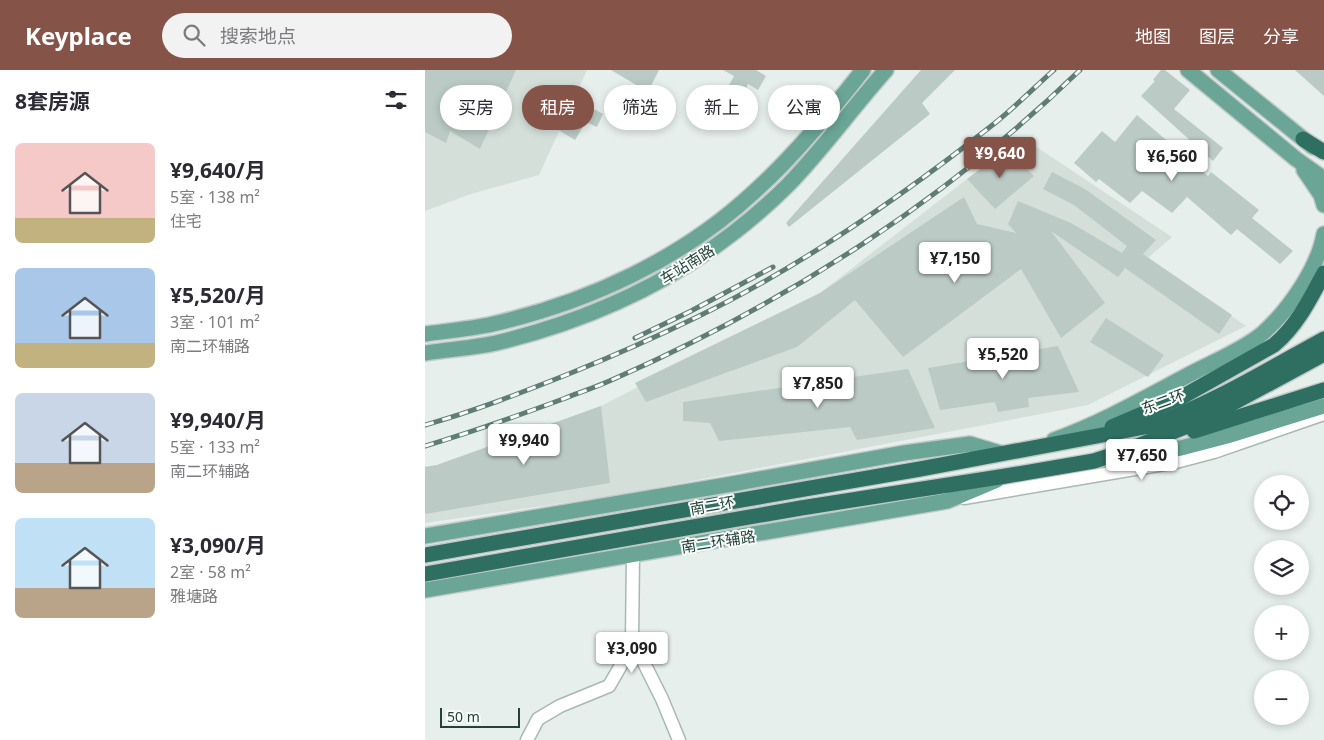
<!DOCTYPE html>
<html lang="zh">
<meta charset="utf-8">
<style>
:root{--surface:#fff;--page:#f2f2f3;--text:#2b2b33;--muted:#7c7c81;--accent:#855347}
body{margin:0;font-family:"Noto Sans","Noto Sans SC",sans-serif;background:var(--page);color:var(--text);height:100vh;display:flex;flex-direction:column;font-size:19px;white-space:nowrap}
*{box-sizing:border-box;margin:0}
p{font-size:16px;color:var(--muted)}
.icon{flex:none;width:28px;height:28px;fill:none;stroke:currentColor;stroke-width:2;stroke-linecap:round;stroke-linejoin:round}
.map{position:relative;flex:1;overflow:hidden}
.drawer{display:flex;flex-direction:column;background:var(--surface);width:425px}
.drawer>*{flex:none}
.top-card{position:absolute;left:15px;top:15px;width:475px;height:45px;display:flex;gap:10px}
.tools{position:absolute;left:829px;top:405px;display:grid;gap:10px}
.tools a{display:grid;place-items:center;width:55px;height:55px;border-radius:50%;background:var(--surface);box-shadow:0 2px 8px #0003;font-size:25px}
.scale{position:absolute;left:15px;bottom:12px;width:80px;box-sizing:border-box;padding-left:5px;border:2px solid #24423a;border-top:0;font-size:14px;line-height:18px;white-space:nowrap;color:#24423a;-webkit-text-stroke:4px #f7fbf9;paint-order:stroke}
.price{position:absolute;translate:-50% -42px;padding:0 11px;border-radius:5px;background:#fff;color:#222;font-size:16px;line-height:32px;filter:drop-shadow(0 1px 2px #0008)}
.price::after{content:'';position:absolute;left:50%;top:30px;width:15px;height:11px;margin-left:-8px;background:inherit;clip-path:polygon(0 0,100% 0,50% 100%)}
.price.current{background:var(--accent);color:#fff}
ul{padding:0;list-style:none}
li{display:flex;align-items:center;gap:15px;height:125px;padding:0 15px}
li span{display:grid;place-items:center;flex:none;width:140px;height:100px;border-radius:8px;color:#555}
li>.icon{margin-inline-start:auto}
span .icon{width:60px;height:60px;fill:#fffc;stroke-width:1}
li b{font-size:21px}
h2{display:flex;justify-content:space-between;align-items:center;height:60px;padding:0 15px;font-size:21px}
.tag{padding:0 18px;border-radius:22px;background:var(--surface);box-shadow:0 2px 8px #0003;font-size:18px;line-height:45px}
.tag.current{background:var(--accent);color:#fff}
header{display:flex;align-items:center;gap:30px;box-sizing:border-box;height:70px;padding:0 25px;background:var(--accent);color:#fff}
header strong{font-size:24px}
nav{display:flex;gap:28px;margin-inline-start:auto;font-size:18px}
.search{width:350px;height:45px;background:var(--page);display:flex;align-items:center;gap:12px;box-sizing:border-box;padding:0 18px;border-radius:28px;color:var(--muted);font-size:19px}
main{display:flex;flex:1;min-height:0}
.map>svg:first-child{display:block}
</style>
<header>
<strong>Keyplace</strong>
<div class="search"><svg class="icon" aria-label="search" viewBox="0 0 24 24"><circle cx="10" cy="10" r="6"/><path d="M15 15l6 6"/></svg>搜索地点</div>
<nav><a>地图</a><a>图层</a><a>分享</a></nav>
</header>
<main>
<section class="drawer">
<h2>8套房源<svg class="icon" aria-label="filters" viewBox="0 0 24 24"><path d="M4 7h16M4 17h16"/><circle cx="9" cy="7" r="2"/><circle cx="15" cy="17" r="2"/></svg></h2>
<ul>
<li><span style="background:linear-gradient(#f6c9c9 75%,#c2b280 0)"><svg class="icon" aria-label="home" viewBox="0 0 24 24"><path d="M3 11l9-7 9 7M6 9v11h12V9"/></svg></span><div><b>¥9,640/月</b><p>5室 · 138 m²</p><p>住宅</p></div></li>
<li><span style="background:linear-gradient(#a9c7e8 75%,#c2b280 0)"><svg class="icon" aria-label="home" viewBox="0 0 24 24"><path d="M3 11l9-7 9 7M6 9v11h12V9"/></svg></span><div><b>¥5,520/月</b><p>3室 · 101 m²</p><p>南二环辅路</p></div></li>
<li><span style="background:linear-gradient(#c9d6e8 70%,#b9a48a 0)"><svg class="icon" aria-label="home" viewBox="0 0 24 24"><path d="M3 11l9-7 9 7M6 9v11h12V9"/></svg></span><div><b>¥9,940/月</b><p>5室 · 133 m²</p><p>南二环辅路</p></div></li>
<li><span style="background:linear-gradient(#bfe0f5 70%,#b9a48a 0)"><svg class="icon" aria-label="home" viewBox="0 0 24 24"><path d="M3 11l9-7 9 7M6 9v11h12V9"/></svg></span><div><b>¥3,090/月</b><p>2室 · 58 m²</p><p>雅塘路</p></div></li>
</ul>
</section>
<div class="map">
<svg width="899" height="670" viewBox="0 0 899 670">
<rect width="100%" height="100%" fill="#e6efeb"/>
<!-- built -->
<g fill="#d4dfda">
<path d="M0,0h162l-48,105 -68,19 -46,17z"/>
<path d="M601,70l146,97 -24,21 98,68 -158,79 -469,90 -194,28v-56l12,-2 164,-59 219,-113 147,-114z"/>
</g>
<!-- building -->
<g fill="#bbcac4">
<path d="M0,0h91l-36,79 -30,-18 -4,12 -21,-11z"/>
<path d="M186,0h48l-11,22z"/>
<path d="M298,0h33l10,6 -8,14 -10,-6 -4,10 -16,-7 6,-11z"/>
<path d="M496,0h34l-33,33 8,11 -141,113 -3,-4z"/>
<path d="M736,0h4l25,20 -16,19 49,39 -10,13 -72,-65 14,-15 -2,-1z"/>
<path d="M870,0h29v26z"/>
<path d="M137,22l41,22 -6,13 -11,-5 -11,18 -20,-12 11,-19 -11,-6z"/>
<path d="M712,45l71,61 3,-4 48,38 -7,8 41,33 -13,13 -43,-35 -6,6 -44,-38 -15,16 -30,-22 -12,12 -31,-24 -3,3 -22,-19 28,-32 13,11z"/>
<path d="M581,79l28,27 -39,33 -28,-30z"/>
<path d="M627,102l33,17 71,51 -13,14 89,61 -13,19 -94,-66 -7,9 -67,-46 54,72 -44,35 -40,-69 -118,88 -48,-57 -58,47 -151,55 -11,-19 185,-90 144,-96 13,27 39,9 -8,-9 10,-23 53,22 51,30 5,-7 -53,-41 -31,-16z"/>
<path d="M681,248l58,37 -16,22 -58,-35z"/>
<path d="M633,276l21,46 -51,6 1,9 -31,5 -3,-10 -55,8 -12,-42z"/>
<path d="M483,299l27,59 -78,12 -7,-13 -131,14 -9,-18 -27,-2v-19z"/>
<path d="M176,336l9,77 -185,31v-47l12,-2z"/>
</g>
<g fill="none" stroke-linecap="round" stroke-linejoin="round">
<defs>
<g id="minor">
<path d="M539,428l212,-36 38,-10 110,-38"/>
<path d="M207,569l30,60 17,41"/>
<path d="M102,670l11,-21 22,-13 49,-20 11,-19 12,-28 1,-84"/>
</g>
<g id="major">
<path d="M763,0l108,89 28,20"/>
<path d="M793,0l95,77"/>
<path d="M879,100l17,25 3,10"/>
<path d="M0,264c22,-3 46,-5 68,-10 96,-22 189,-65 261,-132 40,-36 76,-80 109,-122"/>
<path d="M0,283c25,-4 51,-5 75,-11 110,-27 207,-76 288,-157 35,-36 64,-77 98,-115"/>
<path d="M629,370c50,-18 94,-44 140,-68 21,-11 52,-24 69,-39 26,-23 55,-65 61,-99"/>
<path d="M688,389l68,-11 46,-12 97,-30"/>
<path d="M0,466l307,-52 172,-31 66,-9 30,9"/>
<path d="M0,520l522,-89 50,-21"/>
</g>
<g id="highway">
<path d="M878,69l21,13"/>
<path d="M687,357l70,-30 92,-52c23,-19 36,-46 50,-72"/>
<path d="M769,361l130,-41"/>
<path d="M0,485l495,-86 230,-43c62,-22 117,-56 174,-87"/>
<path d="M0,504l376,-66 205,-32 88,-15 31,-10 75,-30 124,-67"/>
</g>
</defs>
<!-- minor casing -->
<use href="#minor" stroke="#a8b8b2" stroke-width="15"/>
<!-- major casing -->
<use href="#major" stroke="#c2cac8" stroke-width="18"/>
<!-- highway casing -->
<use href="#highway" stroke="#c2cac8" stroke-width="18"/>
<!-- minor -->
<use href="#minor" stroke="#fff" stroke-width="12"/>
<!-- major -->
<use href="#major" stroke="#6aa596" stroke-width="15"/>
<!-- highway -->
<use href="#highway" stroke="#2f6f62" stroke-width="15"/>
<defs>
<g id="rail">
<path d="M210,268l56,-27 82,-44"/>
<path d="M0,355c50,-14 98,-33 146,-52 42,-17 83,-35 124,-55 104,-50 210,-124 300,-195 21,-17 40,-36 59,-53"/>
<path d="M0,376c47,-14 92,-30 138,-47 18,-7 36,-13 53,-21 170,-75 330,-178 464,-308"/>
</g>
</defs>
<!-- rail casing -->
<use href="#rail" stroke="#5f7d75" stroke-width="5"/>
<!-- rail -->
<use href="#rail" stroke="#f7fbf9" stroke-width="3" stroke-dasharray="9" stroke-linecap="butt"/>
</g>
<g text-anchor="middle" dominant-baseline="central" stroke-width="4" stroke-linejoin="round" paint-order="stroke">
<!-- street labels -->
<g font-size="15" fill="#24423a" stroke="#f7fbf9">
<text transform="translate(262 194) rotate(-32)">车站南路</text>
<text transform="translate(738 331) rotate(-20)">东二环</text>
<text transform="translate(287 435) rotate(-10)">南二环</text>
<text transform="translate(293 471) rotate(-9)">南二环辅路</text>
</g>
</g>
</svg>
<div class="tools">
<a><svg class="icon" aria-label="locate" viewBox="0 0 24 24"><circle cx="12" cy="12" r="6"/><path d="M12 2v4M12 18v4M2 12h4M18 12h4"/></svg></a>
<a><svg class="icon" aria-label="layers" viewBox="0 0 24 24"><path d="M12 4l9 5-9 5-9-5zM3 14l9 5 9-5"/></svg></a>
<a>+</a>
<a>−</a>
</div>
<div class="scale">50 m</div>
<b class="price current" style="left:575px;top:109px">¥9,640</b>
<b class="price" style="left:747px;top:112px">¥6,560</b>
<b class="price" style="left:530px;top:214px">¥7,150</b>
<b class="price" style="left:578px;top:310px">¥5,520</b>
<b class="price" style="left:393px;top:339px">¥7,850</b>
<b class="price" style="left:99px;top:396px">¥9,940</b>
<b class="price" style="left:717px;top:411px">¥7,650</b>
<b class="price" style="left:207px;top:604px">¥3,090</b>
<div class="top-card">
<a class="tag">买房</a>
<a class="tag current">租房</a>
<a class="tag">筛选</a>
<a class="tag">新上</a>
<a class="tag">公寓</a>
</div>
</div>
</main>
